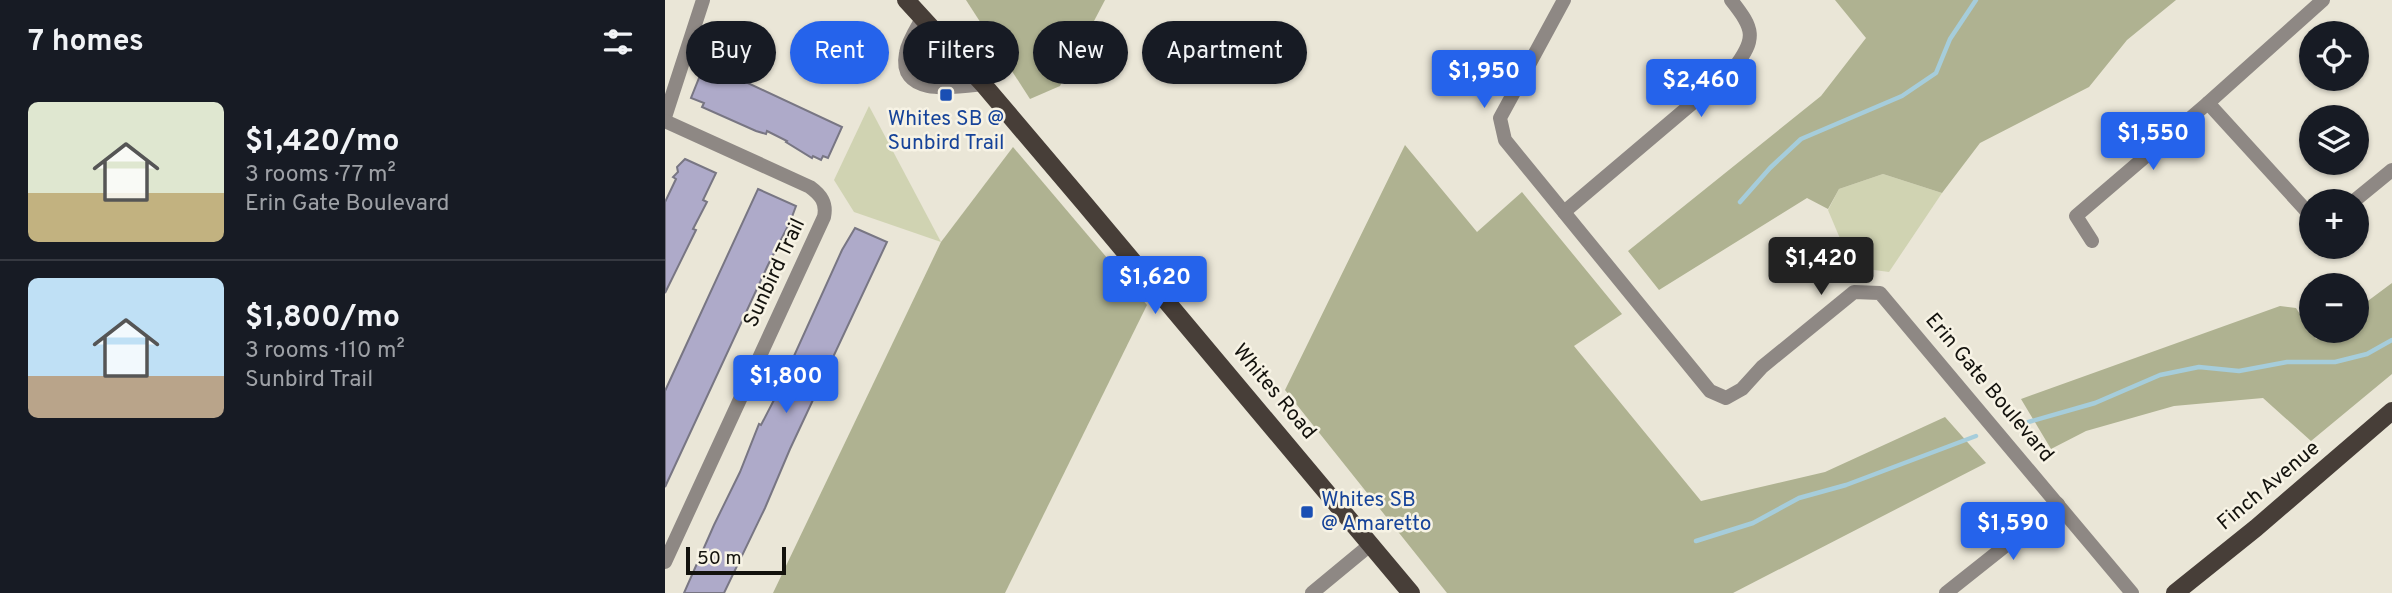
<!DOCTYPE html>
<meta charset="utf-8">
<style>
:root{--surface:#171b24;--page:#20242c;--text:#f1f3f6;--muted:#9ea1a6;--line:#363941;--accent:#2563eb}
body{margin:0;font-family:Overpass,sans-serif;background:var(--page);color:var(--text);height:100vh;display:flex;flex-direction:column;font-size:26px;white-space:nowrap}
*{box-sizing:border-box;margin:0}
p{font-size:23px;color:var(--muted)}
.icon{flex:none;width:38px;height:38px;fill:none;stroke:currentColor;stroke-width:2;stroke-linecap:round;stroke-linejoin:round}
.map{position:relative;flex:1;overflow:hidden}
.panel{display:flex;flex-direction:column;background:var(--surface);width:665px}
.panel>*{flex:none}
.guide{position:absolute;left:21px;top:21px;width:665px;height:63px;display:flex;gap:14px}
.buttons{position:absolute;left:1634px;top:21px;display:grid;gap:14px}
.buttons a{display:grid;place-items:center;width:70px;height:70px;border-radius:50%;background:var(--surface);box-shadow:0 2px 5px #0004;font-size:35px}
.scale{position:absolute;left:21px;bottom:18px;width:100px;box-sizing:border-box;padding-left:7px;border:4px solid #13120d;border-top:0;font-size:19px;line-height:24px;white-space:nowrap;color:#13120d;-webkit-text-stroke:5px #f7f3e5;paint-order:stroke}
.price{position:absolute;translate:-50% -60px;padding:0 16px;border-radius:7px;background:var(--accent);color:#fff;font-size:23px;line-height:46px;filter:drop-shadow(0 2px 4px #0008)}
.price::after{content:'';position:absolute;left:50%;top:42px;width:21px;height:16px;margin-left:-10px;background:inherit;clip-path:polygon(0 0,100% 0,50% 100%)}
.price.selected{background:#222;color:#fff}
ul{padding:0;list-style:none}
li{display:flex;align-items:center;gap:21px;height:175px;padding:0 28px}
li+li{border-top:2px solid var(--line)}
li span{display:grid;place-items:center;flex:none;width:196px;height:140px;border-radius:10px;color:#555}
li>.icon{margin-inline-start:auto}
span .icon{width:84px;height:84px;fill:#fffc;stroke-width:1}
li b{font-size:30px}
h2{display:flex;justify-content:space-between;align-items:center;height:84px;padding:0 28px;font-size:30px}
.pill{padding:0 24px;border-radius:32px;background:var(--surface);box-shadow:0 2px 5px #0004;font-size:24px;line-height:63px}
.pill.selected{background:var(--accent);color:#fff}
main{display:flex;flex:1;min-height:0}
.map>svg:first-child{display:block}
</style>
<main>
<section class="panel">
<h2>7 homes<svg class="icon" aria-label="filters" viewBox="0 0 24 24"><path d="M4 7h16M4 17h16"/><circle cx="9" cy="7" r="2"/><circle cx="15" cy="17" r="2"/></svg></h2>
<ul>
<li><span style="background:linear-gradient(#dfe7d0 65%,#c2b280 0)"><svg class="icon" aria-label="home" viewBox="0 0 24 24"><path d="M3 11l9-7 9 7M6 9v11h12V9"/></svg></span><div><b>$1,420/mo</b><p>3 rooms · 77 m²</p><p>Erin Gate Boulevard</p></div></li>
<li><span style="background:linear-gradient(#bfe0f5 70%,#b9a48a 0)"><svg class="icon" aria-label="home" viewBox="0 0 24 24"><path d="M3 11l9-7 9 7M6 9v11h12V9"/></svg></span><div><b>$1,800/mo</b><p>3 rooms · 110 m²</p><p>Sunbird Trail</p></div></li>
</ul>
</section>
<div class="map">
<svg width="1727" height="593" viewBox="0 0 1727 593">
<rect width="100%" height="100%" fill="#eae6d7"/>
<!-- green -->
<g fill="#d0d3b2">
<path d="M204,106l72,136 -87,-30 -20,-32z"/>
<path d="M1218,174l59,19 -53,79 -37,-5 -24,-57 11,-21z"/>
</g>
<!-- forest -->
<g fill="#afb291">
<path d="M301,0h139l-45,86 -30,13z"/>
<path d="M1170,0h341l-49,40 -38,47 -109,56 -38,50 -59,-19 -44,15 -11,20 -21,-11 -148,92 -31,-39 193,-155 45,-58z"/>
<path d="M740,145l72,87 45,-40 100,122 -48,32 127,155 124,-29 120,-55 41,46 -253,130h-286l-162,-203z"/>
<path d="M348,147l134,158 -142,288h-232l168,-351z"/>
<path d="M1727,283v91l-81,67 -48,-43 -89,8 -88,25 -35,18 -30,-50 259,-93 16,2 20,31 12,-8h29v-22z"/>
</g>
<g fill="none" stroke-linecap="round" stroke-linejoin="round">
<!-- stream -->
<g stroke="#a6cddb" stroke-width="4.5">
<path d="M1075,202l30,-34 31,-29 101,-43 34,-23 14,-34 26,-39"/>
<path d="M1360,423l70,-20 65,-28 39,-8 40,4 48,-9h48l32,-8 25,-14"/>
<path d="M1031,541l57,-18 46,-25 47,-13 130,-49"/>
</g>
</g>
<!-- building -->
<g fill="#aeaac9" stroke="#787683" stroke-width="2">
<path d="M40,63l137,64 -14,31 -5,-2 -2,4 -8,-4 -1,2 -26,-16 1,-1 -20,-10 -1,3 -10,-3 -54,-24 2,-4 -13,-5z"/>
<path d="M20,159l31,14 -13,27 4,2 -14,27 3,1 -31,63v-91l11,-23 -3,-2 5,-5 -1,-5z"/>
<path d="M93,189l38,17 -6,16 -22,43 -103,222v-96z"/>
<path d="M190,228l32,14 -97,207 -25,59 -41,85h-40l30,-68 26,-53 19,-48 2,1 14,-27 67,-148z"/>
</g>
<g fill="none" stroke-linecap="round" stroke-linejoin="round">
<!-- minor -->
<g stroke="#8e8884" stroke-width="14">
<path d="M899,0l-64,118 5,22 205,251 16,7 16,-9 20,-22 92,-75 26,1 252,300"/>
<path d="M258,17c-6,11 -15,24 -17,36 -9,45 51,34 77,31"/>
<path d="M1543,103l104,114"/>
<path d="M0,117l38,-117"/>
<path d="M0,121l145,66c11,8 17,16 14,30l-159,345"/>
<path d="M1689,201l38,-31"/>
<path d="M899,212l170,-144c23,-30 20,-39 -3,-68"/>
<path d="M1427,241l-16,-25 132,-113 115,-103"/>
<path d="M647,593l58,-48"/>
<path d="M1281,593l112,-89"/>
</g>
<!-- major -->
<g stroke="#473e38" stroke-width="18">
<path d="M241,0l77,84 101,119 327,390"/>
<path d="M1510,593l81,-65 136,-117"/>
</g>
</g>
<!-- markers -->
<g fill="#1a4fb4" stroke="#f7f3e5" stroke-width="2.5">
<rect x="274" y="88" width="14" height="14" rx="3.5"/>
<rect x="635" y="505" width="14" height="14" rx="3.5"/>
</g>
<g text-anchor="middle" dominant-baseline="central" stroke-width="5" stroke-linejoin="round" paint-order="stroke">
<!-- transit labels -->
<g font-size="21" fill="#164399" stroke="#f7f3e5">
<text x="281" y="119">Whites SB @<tspan x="281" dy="24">Sunbird Trail</tspan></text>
<text x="656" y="500" text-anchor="start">Whites SB<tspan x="656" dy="24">@ Amaretto</tspan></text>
</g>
<!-- street labels -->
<g font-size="21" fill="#13120d" stroke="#f7f3e5">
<text transform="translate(110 273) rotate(-65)">Sunbird Trail</text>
<text transform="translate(1324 388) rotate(50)">Erin Gate Boulevard</text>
<text transform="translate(609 392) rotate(50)">Whites Road</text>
<text transform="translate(1604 486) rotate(-40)">Finch Avenue</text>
</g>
</g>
</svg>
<div class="buttons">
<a><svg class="icon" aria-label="locate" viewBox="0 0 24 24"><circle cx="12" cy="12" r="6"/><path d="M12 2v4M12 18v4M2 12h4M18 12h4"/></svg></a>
<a><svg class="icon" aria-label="layers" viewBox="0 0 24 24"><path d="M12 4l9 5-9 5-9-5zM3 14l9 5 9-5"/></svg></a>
<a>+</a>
<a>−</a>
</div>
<div class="scale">50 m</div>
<b class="price" style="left:819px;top:110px">$1,950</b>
<b class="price" style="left:1036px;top:119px">$2,460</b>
<b class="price" style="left:1488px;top:172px">$1,550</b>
<b class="price selected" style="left:1156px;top:297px">$1,420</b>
<b class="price" style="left:490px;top:316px">$1,620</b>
<b class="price" style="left:121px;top:415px">$1,800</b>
<b class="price" style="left:1348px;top:562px">$1,590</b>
<div class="guide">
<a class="pill">Buy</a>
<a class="pill selected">Rent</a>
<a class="pill">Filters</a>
<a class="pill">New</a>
<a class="pill">Apartment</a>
</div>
</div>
</main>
